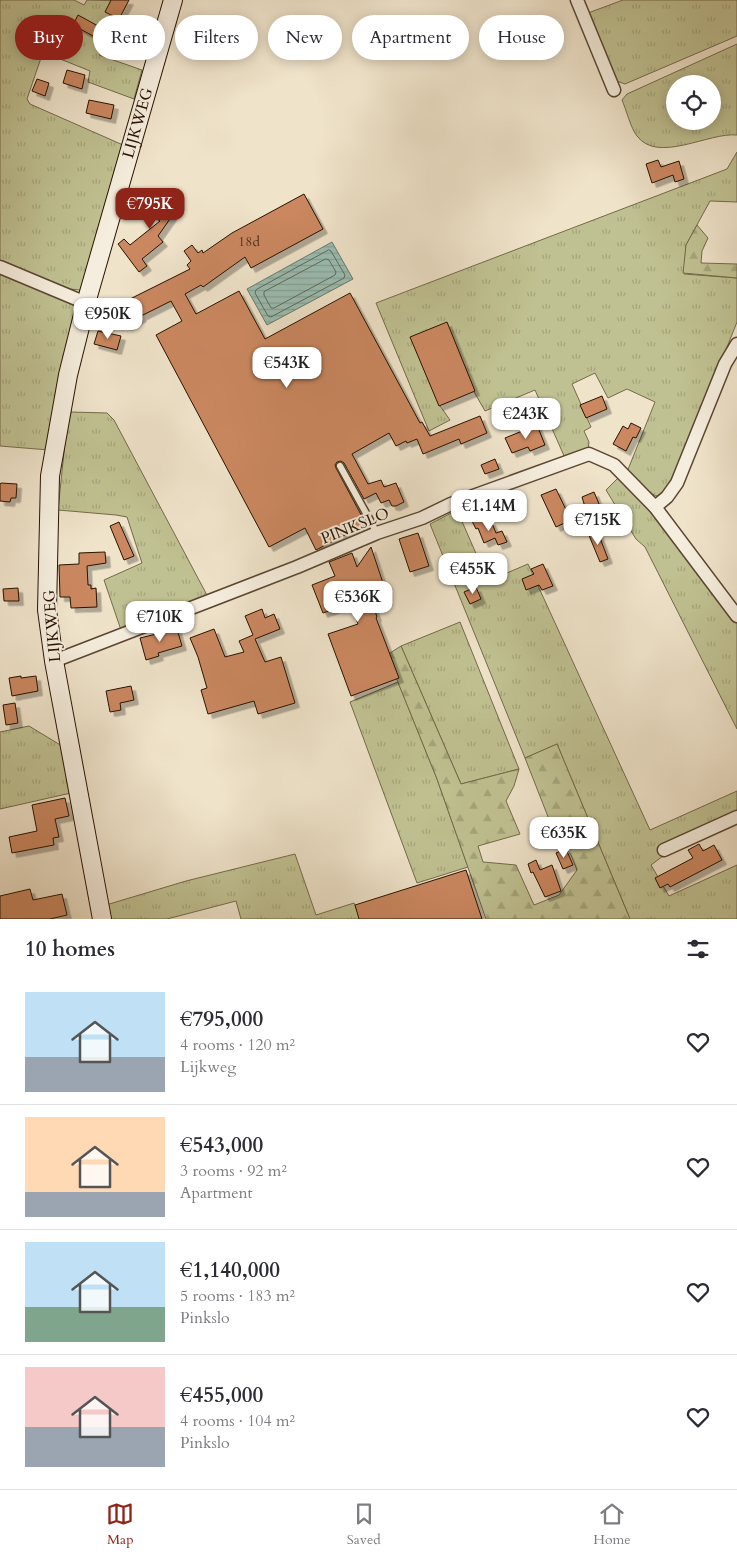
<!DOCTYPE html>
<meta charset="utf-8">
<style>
:root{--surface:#fff;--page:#f7f7f7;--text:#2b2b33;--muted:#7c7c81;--line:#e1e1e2;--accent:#8f2418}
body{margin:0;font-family:Cardo,serif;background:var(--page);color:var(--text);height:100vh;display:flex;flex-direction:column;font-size:19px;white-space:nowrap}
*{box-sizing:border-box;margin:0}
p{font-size:16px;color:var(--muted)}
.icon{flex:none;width:28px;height:28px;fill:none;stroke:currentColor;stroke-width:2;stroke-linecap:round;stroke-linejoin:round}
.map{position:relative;height:919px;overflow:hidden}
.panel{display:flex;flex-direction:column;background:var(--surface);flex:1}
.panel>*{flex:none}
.banner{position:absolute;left:15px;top:15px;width:708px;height:45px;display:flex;gap:10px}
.tools{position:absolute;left:666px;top:75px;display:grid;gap:10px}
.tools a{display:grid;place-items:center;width:55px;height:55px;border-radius:50%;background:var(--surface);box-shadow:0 2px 12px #0003;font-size:25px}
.price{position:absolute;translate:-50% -42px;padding:0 11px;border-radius:10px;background:#fff;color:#222;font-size:16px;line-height:32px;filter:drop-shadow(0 1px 2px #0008)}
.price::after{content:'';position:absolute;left:50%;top:30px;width:15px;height:11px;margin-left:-8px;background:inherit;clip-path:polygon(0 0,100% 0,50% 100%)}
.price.selected{background:var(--accent);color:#fff}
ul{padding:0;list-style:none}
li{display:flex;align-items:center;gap:15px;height:125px;padding:0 25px}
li+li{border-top:1px solid var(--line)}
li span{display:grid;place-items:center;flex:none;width:140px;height:100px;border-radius:0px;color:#555}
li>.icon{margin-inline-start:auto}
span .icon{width:60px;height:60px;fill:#fffc;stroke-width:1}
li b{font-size:21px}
h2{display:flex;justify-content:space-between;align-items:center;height:60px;padding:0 25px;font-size:21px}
.chip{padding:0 18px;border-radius:22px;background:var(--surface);box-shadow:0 2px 12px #0003;font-size:18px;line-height:45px}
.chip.selected{background:var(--accent);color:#fff}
.tabs{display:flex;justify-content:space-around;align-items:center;height:70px;border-top:1px solid var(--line);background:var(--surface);font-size:14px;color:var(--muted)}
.tabs a{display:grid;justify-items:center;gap:2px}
.tabs .selected{color:var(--accent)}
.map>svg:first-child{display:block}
</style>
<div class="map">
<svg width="737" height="919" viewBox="0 0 737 919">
<defs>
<pattern id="grass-tufts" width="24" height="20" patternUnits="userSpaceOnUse" patternTransform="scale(1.25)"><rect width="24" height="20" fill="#c0c192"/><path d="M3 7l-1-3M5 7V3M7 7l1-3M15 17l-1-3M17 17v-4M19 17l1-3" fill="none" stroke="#a5a57c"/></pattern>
<pattern id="forest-firs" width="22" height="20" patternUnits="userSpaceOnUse" patternTransform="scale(1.25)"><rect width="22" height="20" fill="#c0c192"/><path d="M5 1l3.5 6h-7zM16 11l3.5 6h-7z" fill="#a5a57c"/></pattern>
<pattern id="water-rules" width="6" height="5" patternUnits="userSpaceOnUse" patternTransform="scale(1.25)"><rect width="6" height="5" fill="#9abeb3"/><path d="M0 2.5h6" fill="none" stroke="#85a298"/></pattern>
<filter id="shadow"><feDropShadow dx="4.5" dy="4.5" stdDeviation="0" flood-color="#0004"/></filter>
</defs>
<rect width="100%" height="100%" fill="#efe3ca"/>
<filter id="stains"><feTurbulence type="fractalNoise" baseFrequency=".004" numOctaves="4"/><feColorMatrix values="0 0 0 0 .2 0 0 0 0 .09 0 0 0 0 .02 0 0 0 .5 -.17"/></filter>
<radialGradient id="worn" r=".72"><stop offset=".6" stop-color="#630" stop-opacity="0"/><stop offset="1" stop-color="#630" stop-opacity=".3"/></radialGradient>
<!-- grass -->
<g fill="url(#grass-tufts)" stroke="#746a49" fill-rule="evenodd">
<path d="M0,0h74l10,5 3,-5 37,1 -25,54 43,15 -8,29 -46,-17 2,-11 -47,-19 -16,47 3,5 93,41 -37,139 -6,6 -10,-1 -70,-28z"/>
<path d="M623,0h114v36l-112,48 -11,-4 -26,-67z"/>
<path d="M737,44v91c-28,-3 -79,29 -100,1 -6,-7 -11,-27 -15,-36l5,-6zM675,84h37v37h-37z"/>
<path d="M737,152v50l-27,-1 -24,44 -2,29 53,4v44l-60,150 -9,20 -12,4 -9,-5 -20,-19 28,-70 -28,-13 -19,9 -13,-25 -23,11 19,43 -7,4 5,11 -1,9 -23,7 -30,-68 -50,21 -12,-21 -35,13 12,17 -21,11 -53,-128 351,-134z"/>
<path d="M0,273l74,30 5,9 -30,138 -49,-4z"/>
<path d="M71,412l36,1 7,7 94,177 -87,33 -17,-50 38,-17 -15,-46 -11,-2 -58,-5 8,-77z"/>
<path d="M619,477l11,11 66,77 41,57v107l-92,-182 -9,-8 -30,-49z"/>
<path d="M457,510l31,71 40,-17 122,266 87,-39v30l-70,32 -16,12 18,31 68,-31v54h-107l-73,-175 -32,14 -95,-234z"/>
<path d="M460,622l59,147 -58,15 -60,-138z"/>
<path d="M398,682l39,97 31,88 -51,16 -67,-181z"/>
<path d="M29,726l33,20 9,47 -71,16v-77z"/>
<path d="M295,854l21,61 38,-12 6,16h-119l-5,-18 -69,18h-58l-3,-14 80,-24z"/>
</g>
<!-- forest -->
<g fill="url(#forest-firs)" stroke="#746a49">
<path d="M697,225l11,13 -6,13 -1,12 36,1v14l-54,-5 3,-28z"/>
<path d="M401,646l60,138 58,-15 -5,17 -8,15 14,33 -42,12 5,16 33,3 18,40 25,-10 18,-25 -6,-15 -17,-23 -29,-74 32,-14 73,175h-144l-49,-140 -50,-124z"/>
</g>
<!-- water -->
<path fill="url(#water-rules)" stroke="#6c796b" d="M332,242l21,37 -86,46 -20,-36z"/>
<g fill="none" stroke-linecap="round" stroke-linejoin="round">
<!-- shore -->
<g stroke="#61685a" stroke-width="1">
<path d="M329,250l2,1 14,24 -1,3 -73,39 -3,-1 -13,-23 1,-3z"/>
<path d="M326,259l3,1 7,12 -1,3 -61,33h-3l-7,-13v-3z"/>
</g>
</g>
<!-- building -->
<g fill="#ca8760" stroke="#281200" filter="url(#shadow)">
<path d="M111,0h18l-10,19 -14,-7z"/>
<path d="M78,15l20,11 -5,10 -20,-11z"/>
<path d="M67,70l18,5 -3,14 -19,-6z"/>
<path d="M37,79l12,4 -4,13 -13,-5z"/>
<path d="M89,100l25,5 -3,14 -25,-6z"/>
<path d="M658,160l3,7 18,-6 5,18 -9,3 -2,-7 -21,8 -6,-19z"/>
<path d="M156,189l23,17 -21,30 5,6 -21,17 5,7 -8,6 -21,-28 6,-5 6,6 30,-24 -18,-13z"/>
<path d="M304,194l19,35 -72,39 -6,-11 -42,30 -2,-2 -16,9 11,20 43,-23 26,48 85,-46 70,130 2,-1 8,14 50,-20 7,17 -26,11 -2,-5 -36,15 -6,-15 -10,4 -1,-2 -10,5 -7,-13 -37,21 16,30 13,-4 3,7 12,-4 8,19 -8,4h-4l-3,-6 -8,3 -5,-10 -12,6 -20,-36 -3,-2 -4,1 -2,3 1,3 30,56 -50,26 -11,-22 -36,19 -113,-212 26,-14 -11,-20 -30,15 1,1 -15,9 -13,-19 76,-38 -3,-4 4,-4 -7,-10 8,-6 6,8 4,-3 1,3 29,-20z"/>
<path d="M447,322l28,69 -36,15 -29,-69z"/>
<path d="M98,331l23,5 -4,14 -23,-6z"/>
<path d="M602,396l5,13 -21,9 -6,-13z"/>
<path d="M631,423l10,5 -5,10 -3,-1 -7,14 -13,-7 10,-18 5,3z"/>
<path d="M537,425l8,20 -15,6 -2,-4 -16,6 -7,-15z"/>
<path d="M495,459l4,10 -14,5 -4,-9z"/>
<path d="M1,483l16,1 -1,14h-5l-1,4 -10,-1v-17z"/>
<path d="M556,489l15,31 -15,7 -15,-32z"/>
<path d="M594,492l8,19 -2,1 4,7 -14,6 -7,-17 2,-1 -3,-10z"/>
<path d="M482,517l2,6 7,-2 5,12 6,-2 5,11 -9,3 -3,-7 -11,5 -6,-15 -2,1 -4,-8z"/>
<path d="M119,522l15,34 -10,4 -14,-34z"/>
<path d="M597,530l11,29 -8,3 -12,-29z"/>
<path d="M418,533l11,33 -19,6 -11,-33z"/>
<path d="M371,547l12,36 -6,2 3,8 -10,3 7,21 -1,1 23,60 -48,18 -23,-62 30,-10 -8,-21 -27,10 -11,-28 23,-9 -6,-14 23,-9 5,14z"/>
<path d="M105,552l1,11 -19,3 1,19h3v4l5,-1 1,19 -26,1 -1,-11h-10l-1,-32 20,-1v-11z"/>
<path d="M543,564l10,22 -11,4 -3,-5 -13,5 -4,-11 12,-5 -3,-5z"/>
<path d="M476,587l5,12 -11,5 -6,-12z"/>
<path d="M18,588l1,13h-15l-1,-12z"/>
<path d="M262,609l3,9 9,-4 6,15 -25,10 10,23 16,-5 14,46 -37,11 -4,-13 -46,13 -7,-24 6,-2 -9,-31 -8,-19 24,-9 11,28 19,-5 -5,-11 14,-6 -8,-19z"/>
<path d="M177,629l5,17 -24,7 1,3 -13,4 -6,-22z"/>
<path d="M21,676v2l15,-2 2,15 -26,5 -3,-18z"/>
<path d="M131,686l3,14 -14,3 1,7 -11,2 -4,-21z"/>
<path d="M15,703l3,20 -12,2 -3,-20z"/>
<path d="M65,798l4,18 -14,3 4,18 -6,1 1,7 -42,8 -3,-16 28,-6 -5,-26z"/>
<path d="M699,844l4,7 11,-6 8,15 -52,27 -2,-3 -8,4 -5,-10 38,-20 -5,-8z"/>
<path d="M566,849l7,16 -10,4 -7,-16z"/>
<path d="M536,860l4,10 12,-5 9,26 -16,6 -12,-25 -2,1 -3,-9z"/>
<path d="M466,870l16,49h-123l-4,-14z"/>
<path d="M30,889l3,11 29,-6 5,21 -17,4h-50v-23z"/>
</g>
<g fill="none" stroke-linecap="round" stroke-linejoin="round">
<defs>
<path id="lane" d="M340,466l37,67"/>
<g id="street">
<path d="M577,0l37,90"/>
<path d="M0,267l86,36"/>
<path d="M655,507l12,-10 10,-14 48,-119 12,-20"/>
<path d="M54,661l243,-94 80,-34 45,-15 29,-14 138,-50 25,11 41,42 82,109"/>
<path d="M664,850l73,-33"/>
</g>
<g id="secondary">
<path id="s1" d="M102,919l-48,-258 -7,-51 3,-134 18,-101 18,-72 87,-303"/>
</g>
</defs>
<!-- lane casing -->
<use href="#lane" stroke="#5a4632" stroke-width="9"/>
<!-- street casing -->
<use href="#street" stroke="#5a4632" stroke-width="15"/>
<!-- secondary casing -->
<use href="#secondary" stroke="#281200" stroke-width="20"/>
<!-- lane -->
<use href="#lane" stroke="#f5eddd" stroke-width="6"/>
<!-- street -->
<use href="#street" stroke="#f5eddd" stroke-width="12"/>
<!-- secondary -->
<use href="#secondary" stroke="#f5eddd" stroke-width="18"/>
</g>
<g text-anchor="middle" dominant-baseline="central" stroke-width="4" stroke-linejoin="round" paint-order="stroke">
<!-- number labels -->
<g font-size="14" fill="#502f18">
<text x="249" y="241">18d</text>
</g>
<!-- street labels -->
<g font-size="16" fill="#281200" stroke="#f5eddd">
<text stroke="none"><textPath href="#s1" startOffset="812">LIJKWEG</textPath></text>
<text transform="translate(355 526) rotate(-22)">PINKSLO</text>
<text transform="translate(52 626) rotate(-95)">LIJKWEG</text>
</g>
</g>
<rect width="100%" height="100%" filter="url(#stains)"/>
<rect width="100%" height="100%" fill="url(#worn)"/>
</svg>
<div class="tools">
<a><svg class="icon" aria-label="locate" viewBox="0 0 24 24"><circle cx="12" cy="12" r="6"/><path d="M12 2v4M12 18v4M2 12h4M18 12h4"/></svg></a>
</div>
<b class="price selected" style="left:150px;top:230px">€795K</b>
<b class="price" style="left:108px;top:340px">€950K</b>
<b class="price" style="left:287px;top:389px">€543K</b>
<b class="price" style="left:526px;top:440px">€243K</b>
<b class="price" style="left:489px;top:532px">€1.14M</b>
<b class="price" style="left:598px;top:546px">€715K</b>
<b class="price" style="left:473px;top:595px">€455K</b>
<b class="price" style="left:358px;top:623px">€536K</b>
<b class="price" style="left:160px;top:643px">€710K</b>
<b class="price" style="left:564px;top:859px">€635K</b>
<div class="banner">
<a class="chip selected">Buy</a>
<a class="chip">Rent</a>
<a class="chip">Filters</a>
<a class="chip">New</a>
<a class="chip">Apartment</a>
<a class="chip">House</a>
</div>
</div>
<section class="panel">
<h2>10 homes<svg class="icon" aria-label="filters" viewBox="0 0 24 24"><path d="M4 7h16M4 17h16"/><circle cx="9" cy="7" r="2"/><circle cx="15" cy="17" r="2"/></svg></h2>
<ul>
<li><span style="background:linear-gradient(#bfe0f5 65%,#9aa5b1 0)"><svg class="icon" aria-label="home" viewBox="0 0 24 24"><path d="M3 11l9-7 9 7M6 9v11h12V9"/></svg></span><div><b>€795,000</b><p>4 rooms · 120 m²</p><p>Lijkweg</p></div><svg class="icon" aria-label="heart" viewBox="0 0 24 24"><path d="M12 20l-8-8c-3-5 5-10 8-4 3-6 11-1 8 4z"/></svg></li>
<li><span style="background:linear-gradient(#ffd9b3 75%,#9aa5b1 0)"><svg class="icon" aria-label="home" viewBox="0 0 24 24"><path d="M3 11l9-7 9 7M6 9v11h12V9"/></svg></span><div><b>€543,000</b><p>3 rooms · 92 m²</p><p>Apartment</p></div><svg class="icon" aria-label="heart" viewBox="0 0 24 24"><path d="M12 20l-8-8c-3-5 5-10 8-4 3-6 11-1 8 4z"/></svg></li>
<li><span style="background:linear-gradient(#bfe0f5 65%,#7fa58c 0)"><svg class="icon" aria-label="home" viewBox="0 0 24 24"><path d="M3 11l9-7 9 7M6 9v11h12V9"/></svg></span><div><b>€1,140,000</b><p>5 rooms · 183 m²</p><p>Pinkslo</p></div><svg class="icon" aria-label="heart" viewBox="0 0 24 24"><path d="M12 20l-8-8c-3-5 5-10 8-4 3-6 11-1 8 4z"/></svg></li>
<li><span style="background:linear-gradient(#f6c9c9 60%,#9aa5b1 0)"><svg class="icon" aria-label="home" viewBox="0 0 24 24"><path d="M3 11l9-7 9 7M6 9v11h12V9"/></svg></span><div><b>€455,000</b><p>4 rooms · 104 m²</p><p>Pinkslo</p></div><svg class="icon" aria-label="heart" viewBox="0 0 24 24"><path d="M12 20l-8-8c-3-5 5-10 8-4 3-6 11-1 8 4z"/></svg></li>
</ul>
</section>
<nav class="tabs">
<a class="selected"><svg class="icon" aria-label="map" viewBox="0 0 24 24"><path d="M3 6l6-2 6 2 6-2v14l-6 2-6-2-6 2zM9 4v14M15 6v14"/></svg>Map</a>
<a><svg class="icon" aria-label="saved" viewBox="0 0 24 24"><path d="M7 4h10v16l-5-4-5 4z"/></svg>Saved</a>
<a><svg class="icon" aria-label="home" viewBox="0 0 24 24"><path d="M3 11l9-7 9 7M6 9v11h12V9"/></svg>Home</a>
</nav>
